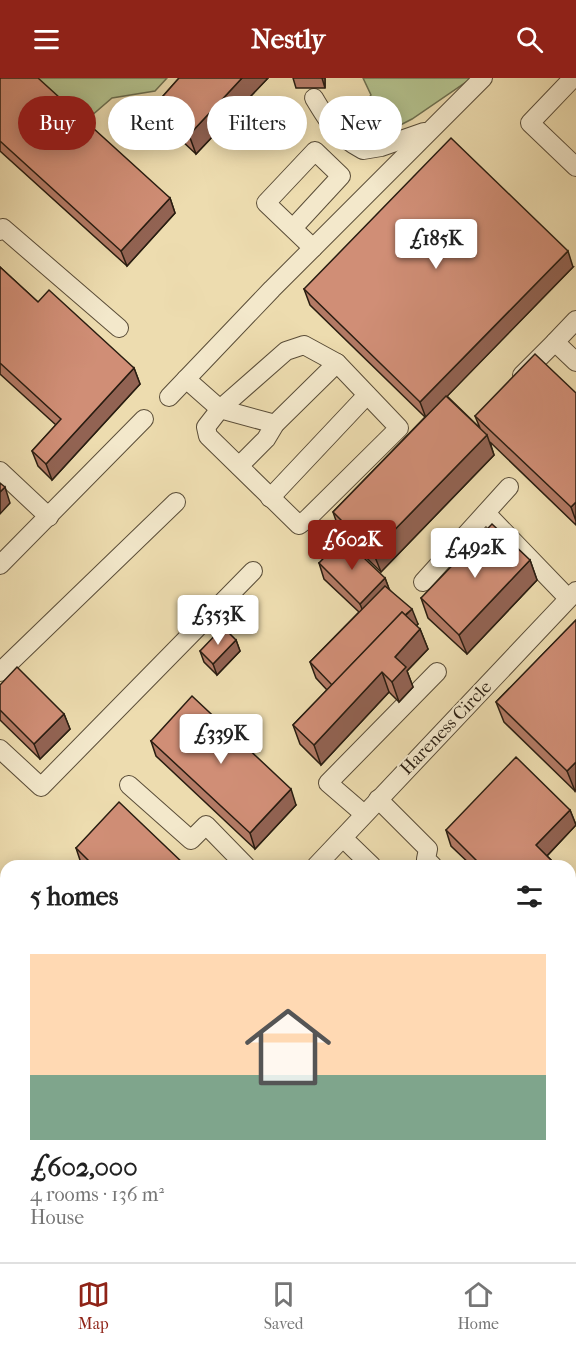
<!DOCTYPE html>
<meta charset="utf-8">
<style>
:root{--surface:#fff;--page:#f6f6f6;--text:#222;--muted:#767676;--line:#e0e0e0;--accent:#8f2418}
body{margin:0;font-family:"IM FELL French Canon",serif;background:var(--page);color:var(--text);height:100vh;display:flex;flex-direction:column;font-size:22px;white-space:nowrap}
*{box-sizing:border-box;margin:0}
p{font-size:20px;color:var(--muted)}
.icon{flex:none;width:33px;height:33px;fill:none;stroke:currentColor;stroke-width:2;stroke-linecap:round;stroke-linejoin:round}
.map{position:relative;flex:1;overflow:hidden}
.panel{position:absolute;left:0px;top:782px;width:576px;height:404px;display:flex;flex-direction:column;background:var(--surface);border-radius:18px 18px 0 0;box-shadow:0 3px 15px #0003}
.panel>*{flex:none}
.top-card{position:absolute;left:18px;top:18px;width:540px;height:54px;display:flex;gap:12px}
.price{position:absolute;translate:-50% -51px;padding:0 14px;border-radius:6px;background:#fff;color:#222;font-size:20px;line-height:39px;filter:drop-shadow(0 2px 3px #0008)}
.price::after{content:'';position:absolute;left:50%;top:36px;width:18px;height:14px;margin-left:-9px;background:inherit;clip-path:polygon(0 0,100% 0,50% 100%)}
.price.active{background:var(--accent);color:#fff}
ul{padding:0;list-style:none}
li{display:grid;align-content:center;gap:12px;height:318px;padding:0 30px}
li+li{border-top:2px solid var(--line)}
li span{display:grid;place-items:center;height:186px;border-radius:0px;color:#555}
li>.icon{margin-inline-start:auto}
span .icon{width:108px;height:108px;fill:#fffc;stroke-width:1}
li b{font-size:26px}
h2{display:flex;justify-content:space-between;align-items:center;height:72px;padding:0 30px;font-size:26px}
.pill{padding:0 21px;border-radius:27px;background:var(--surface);box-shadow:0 3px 15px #0003;font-size:21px;line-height:54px}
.pill.active{background:var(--accent);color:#fff}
header{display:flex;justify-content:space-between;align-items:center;height:78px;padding:0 30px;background:var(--accent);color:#fff;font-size:27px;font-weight:700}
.menu{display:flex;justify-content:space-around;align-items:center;height:84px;border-top:2px solid var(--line);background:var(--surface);font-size:16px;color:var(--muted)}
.menu a{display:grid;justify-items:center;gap:3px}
.menu .active{color:var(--accent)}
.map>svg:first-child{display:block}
</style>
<header><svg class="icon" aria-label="menu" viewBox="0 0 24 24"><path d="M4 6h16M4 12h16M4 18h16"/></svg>Nestly<svg class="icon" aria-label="search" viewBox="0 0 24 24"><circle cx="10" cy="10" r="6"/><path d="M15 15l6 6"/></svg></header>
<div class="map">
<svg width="576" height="1184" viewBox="0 0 576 1184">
<rect width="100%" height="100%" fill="#eddcaf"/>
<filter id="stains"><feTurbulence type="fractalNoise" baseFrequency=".00333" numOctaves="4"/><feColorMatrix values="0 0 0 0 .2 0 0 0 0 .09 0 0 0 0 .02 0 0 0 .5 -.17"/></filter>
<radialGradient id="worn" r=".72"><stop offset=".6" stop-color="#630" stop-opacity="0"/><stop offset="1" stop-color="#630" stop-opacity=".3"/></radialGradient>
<!-- green -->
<g fill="#b4c28e" stroke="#6e7050" stroke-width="1.5">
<path d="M33,0h134l-12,13 -43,7 -29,25z"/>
<path d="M363,0h109l-60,41 -31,16 -23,4 -18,-13v-15l14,-8 7,5 10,-13z"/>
</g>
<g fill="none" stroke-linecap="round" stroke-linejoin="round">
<defs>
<g id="minor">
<path d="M573,0l-43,45 46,44"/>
<path d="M314,20c16,27 22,37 49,52l18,-3 43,-15"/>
<path d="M293,150l48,-52 -26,-25 -49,52 47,45"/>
<path d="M0,153l3,-3 116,100"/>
<path d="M555,264l21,-22"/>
<path d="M304,267l33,18 62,65 -92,91 -8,6 -91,-89 -2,-9 14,-18 66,-58z"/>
<path d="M522,297l33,-33 21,20"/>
<path d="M186,301l34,30 55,15"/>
<path d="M169,319l103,-108 211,-211"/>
<path d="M239,388l27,-27 9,-15 62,-61"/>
<path d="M0,393l49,46"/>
<path d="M270,420l97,-103"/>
<path d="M486,435l82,85"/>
<path d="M0,487l144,-146"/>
<path d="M423,504l86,-95"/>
<path d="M0,594l176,-170"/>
<path d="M0,671l41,38 212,-216"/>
<path d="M129,707l62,55 15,-15 40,41"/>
<path d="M378,721l50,50 -2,10 7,7"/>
<path d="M364,736l-36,-31 109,-111"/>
<path d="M343,760l29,28"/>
<path d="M316,788l260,-275"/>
<path d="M570,990l6,-2"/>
<path d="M350,1179l5,5"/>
<path d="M502,1179l5,5"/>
<path d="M554,1179l5,5"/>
<path d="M42,1184l5,-5"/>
<path d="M425,1184l5,-5"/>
</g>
</defs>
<!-- minor casing -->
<use href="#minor" stroke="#5a4d38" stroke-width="20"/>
<!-- minor -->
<use href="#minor" stroke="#f3e8cb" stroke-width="18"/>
</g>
<!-- wall -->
<g fill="#b37a65" stroke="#291d11" stroke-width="1.5">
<path d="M0,0l170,120 5,15 -48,53 -127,-115z"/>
<path d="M179,0h89l-72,76 -32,-30 -8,-20z"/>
<path d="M293,0h32v10h-29z"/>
<path d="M0,189l38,35 96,66 6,16 -88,96 -14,-14 -6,-15 24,-26 -56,-51z"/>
<path d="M573,189l-126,129 33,32 -5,-12 101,-23v132l-86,-83 4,13 -113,117 -41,-40 -7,-20 92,-95 -115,-112 -6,-16z"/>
<path d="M530,482l7,20 -70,74 -39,-36 -7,-20z"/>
<path d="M319,485l66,15 4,11 29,35 -2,2 4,3 8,20 -21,22 6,16 -14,15 -10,-10 -68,73 -21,-21 -7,-19 34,-35 -11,-12 -6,-16 49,-50 -35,-33z"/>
<path d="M576,542l-1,171 -71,-69 -8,-20z"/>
<path d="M236,562l4,11 -23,24 -13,-13 -4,-11z"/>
<path d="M0,607l64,29 6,15 -30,30 -40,-39z"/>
<path d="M151,663l145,64 -41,44 -99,-93z"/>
<path d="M570,732l6,15 -29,31 10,10h-85l-21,-20 -5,-16z"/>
<path d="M76,770l110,18h-102l-3,-3z"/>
<path d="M570,1031l6,6v147h-4l-5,-5h3z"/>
<path d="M6,1123v56h17l-5,5h-16l-2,-2v-52z"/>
<path d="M198,1179h65l5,5h-65z"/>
</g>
<!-- shaded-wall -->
<g fill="#926353" stroke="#291d11" stroke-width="1.5">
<path d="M242,0h26l-72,76 -7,-19z"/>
<path d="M322,0h3v10z"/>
<path d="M170,120l5,15 -48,53 -6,-15z"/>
<path d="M568,173l5,16 -147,151 -6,-16z"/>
<path d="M134,290l6,16 -88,96 -6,-16z"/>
<path d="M487,357l7,20 -113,117 -8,-20z"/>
<path d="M5,409l5,16 -10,11v-22z"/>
<path d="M576,424v19l-5,-14z"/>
<path d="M530,482l7,20 -70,74 -8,-19z"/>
<path d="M385,500l6,16 -25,25 -6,-15z"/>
<path d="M412,531l6,15 -79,79 -5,-16z"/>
<path d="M420,551l8,20 -21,22 6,16 -14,15 -7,-20 3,-25z"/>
<path d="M236,562l4,11 -23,24 -4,-11z"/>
<path d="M382,594l7,20 -68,73 -7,-20z"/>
<path d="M64,636l6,15 -30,30 -6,-15z"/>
<path d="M576,684v27l-1,2 -8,-20z"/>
<path d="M291,711l5,16 -41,44 -5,-16z"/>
<path d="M570,732l6,15 -34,36 -6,-16z"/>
<path d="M576,815v22l-6,6v-22z"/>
<path d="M6,1179h17l-5,5h-10z"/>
<path d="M194,1179l2,5h-7z"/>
</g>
<!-- building -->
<g fill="#d08e76" stroke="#291d11" stroke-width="1.5">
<path d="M0,0h38l132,120 -49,53 -121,-110z"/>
<path d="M179,0h63l-53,57 -33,-31z"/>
<path d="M451,60l117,113 -148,151 -116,-113z"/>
<path d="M0,189l38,35 11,-12 85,78 -88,96 -14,-13 29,-32 -61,-56z"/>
<path d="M535,276l41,39v109l-5,5 -96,-91z"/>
<path d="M446,318l41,39 -114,117 -40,-40z"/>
<path d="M0,405l5,4 -5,5z"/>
<path d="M492,446l38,36 -71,75 -38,-37z"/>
<path d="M343,460l42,40 -25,26 -41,-41z"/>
<path d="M385,508l27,23 -7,6 -3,-3 -70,73 -22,-23z"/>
<path d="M402,534l18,17 -25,28 11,10 -14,15 -10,-10 -68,73 -21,-20z"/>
<path d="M576,542v142l-9,9 -71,-69z"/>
<path d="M223,549l13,13 -23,24 -13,-13z"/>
<path d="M17,589l47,47 -30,30 -34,-34v-25z"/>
<path d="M192,618l99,93 -41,44 -99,-92z"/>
<path d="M516,679l54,53 -34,35 21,21h-75l-36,-36z"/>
<path d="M119,724l67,64h-92l-18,-18z"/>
<path d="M570,800l6,6v9l-6,6z"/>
<path d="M570,1031l6,6v141l-6,-6z"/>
<path d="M6,1123v53h-1l-5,-5v-41z"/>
<path d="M66,1179h128l-5,5h-128z"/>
<path d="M212,1179h51l5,5h-51z"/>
<path d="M455,1179l8,5h-18l3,-4z"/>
</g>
<g text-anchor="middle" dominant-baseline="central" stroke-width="4.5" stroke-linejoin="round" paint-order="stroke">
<!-- street labels -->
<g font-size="18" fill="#291d11" stroke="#f3e8cb">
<text transform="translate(446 650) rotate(-46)">Hareness Circle</text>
</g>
</g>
<rect width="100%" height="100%" filter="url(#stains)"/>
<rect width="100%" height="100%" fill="url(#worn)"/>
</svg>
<b class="price" style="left:436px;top:192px">£185K</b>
<b class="price active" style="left:352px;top:493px">£602K</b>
<b class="price" style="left:475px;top:501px">£492K</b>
<b class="price" style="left:218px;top:568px">£353K</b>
<b class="price" style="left:221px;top:687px">£339K</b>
<div class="top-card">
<a class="pill active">Buy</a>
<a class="pill">Rent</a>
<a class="pill">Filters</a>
<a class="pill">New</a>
</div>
<section class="panel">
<h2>5 homes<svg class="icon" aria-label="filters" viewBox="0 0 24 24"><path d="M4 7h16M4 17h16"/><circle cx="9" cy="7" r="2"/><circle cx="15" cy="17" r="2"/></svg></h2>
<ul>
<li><span style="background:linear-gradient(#ffd9b3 65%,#7fa58c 0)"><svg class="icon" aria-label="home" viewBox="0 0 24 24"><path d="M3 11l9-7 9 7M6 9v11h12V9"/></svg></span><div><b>£602,000</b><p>4 rooms · 136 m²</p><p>House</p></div></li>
</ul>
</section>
</div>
<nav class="menu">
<a class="active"><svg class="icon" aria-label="map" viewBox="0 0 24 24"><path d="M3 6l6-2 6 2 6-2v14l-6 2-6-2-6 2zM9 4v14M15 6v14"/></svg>Map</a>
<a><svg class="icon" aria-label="saved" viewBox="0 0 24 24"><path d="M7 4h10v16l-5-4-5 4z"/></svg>Saved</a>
<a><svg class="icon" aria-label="home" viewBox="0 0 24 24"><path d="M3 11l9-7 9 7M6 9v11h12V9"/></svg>Home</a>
</nav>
